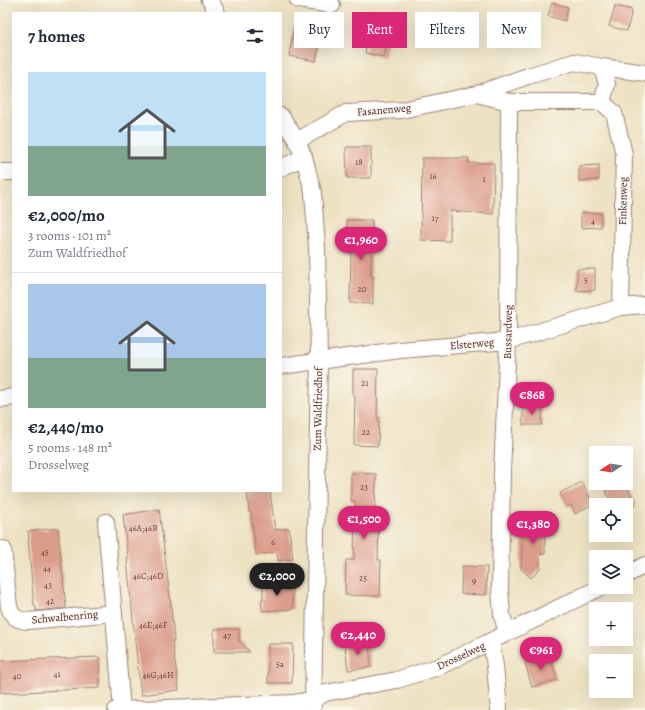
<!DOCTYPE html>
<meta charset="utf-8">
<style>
:root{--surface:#fff;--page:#f6f6f7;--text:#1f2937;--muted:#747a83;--line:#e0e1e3;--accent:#db2777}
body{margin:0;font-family:Alegreya,serif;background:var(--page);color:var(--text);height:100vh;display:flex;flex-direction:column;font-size:15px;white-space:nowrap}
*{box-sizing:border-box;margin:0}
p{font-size:13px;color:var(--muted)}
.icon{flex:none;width:22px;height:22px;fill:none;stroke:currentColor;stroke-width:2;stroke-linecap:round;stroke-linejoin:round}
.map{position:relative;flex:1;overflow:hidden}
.drawer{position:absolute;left:12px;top:12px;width:270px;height:480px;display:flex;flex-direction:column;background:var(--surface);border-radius:0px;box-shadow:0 4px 16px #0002}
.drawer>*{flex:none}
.top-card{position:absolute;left:294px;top:12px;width:291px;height:36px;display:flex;gap:8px}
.needle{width:26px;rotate:258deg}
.fabs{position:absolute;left:589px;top:446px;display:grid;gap:8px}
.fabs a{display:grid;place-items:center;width:44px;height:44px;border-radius:0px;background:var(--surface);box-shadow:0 4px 16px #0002;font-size:20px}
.price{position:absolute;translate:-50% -34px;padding:0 9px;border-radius:14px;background:var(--accent);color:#fff;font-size:13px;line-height:26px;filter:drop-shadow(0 1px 2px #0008)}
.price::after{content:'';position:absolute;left:50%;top:24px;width:12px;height:9px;margin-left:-6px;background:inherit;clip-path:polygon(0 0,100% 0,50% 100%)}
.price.active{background:#222;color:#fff}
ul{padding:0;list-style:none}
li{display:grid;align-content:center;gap:8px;height:212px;padding:0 16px}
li+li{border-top:1px solid var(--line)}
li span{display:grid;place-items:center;height:124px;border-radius:0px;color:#555}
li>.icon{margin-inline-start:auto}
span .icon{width:72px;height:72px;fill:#fffc;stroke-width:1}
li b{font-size:17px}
h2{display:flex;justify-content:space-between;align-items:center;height:48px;padding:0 16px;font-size:17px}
.pill{padding:0 14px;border-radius:0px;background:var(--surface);box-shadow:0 4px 16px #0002;font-size:14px;line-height:36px}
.pill.active{background:var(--accent);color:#fff}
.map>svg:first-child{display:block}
</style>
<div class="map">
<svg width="645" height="710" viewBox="0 0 645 710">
<rect width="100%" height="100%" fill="#fbf7ec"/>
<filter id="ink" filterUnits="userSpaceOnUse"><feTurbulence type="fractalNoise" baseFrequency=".025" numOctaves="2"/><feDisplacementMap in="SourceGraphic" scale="8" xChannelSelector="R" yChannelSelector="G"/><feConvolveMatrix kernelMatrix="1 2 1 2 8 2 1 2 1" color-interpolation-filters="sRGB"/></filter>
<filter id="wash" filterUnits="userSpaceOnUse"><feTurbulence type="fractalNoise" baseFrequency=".012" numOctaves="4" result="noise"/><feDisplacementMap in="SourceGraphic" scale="16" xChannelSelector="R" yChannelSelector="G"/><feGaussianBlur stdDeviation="0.9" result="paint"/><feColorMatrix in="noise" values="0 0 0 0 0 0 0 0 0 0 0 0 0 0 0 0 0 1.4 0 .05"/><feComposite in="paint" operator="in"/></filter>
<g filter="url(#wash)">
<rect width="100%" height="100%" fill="#ede2c2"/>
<g id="blocks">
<!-- building -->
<g fill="#db9c8a">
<path d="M552,3l16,4 -3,14 -17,-5z"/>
<path d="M615,6l17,4 -5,21 -18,-5z"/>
<path d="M294,27l28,5 -6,29 -27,-5z"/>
<path d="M369,31l19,5 -4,21 -19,-4z"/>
<path d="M346,147h25v31h-24z"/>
<path d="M422,158h47l-1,5h26l-1,51 -43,-3v30l-29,-1z"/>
<path d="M599,165v15l-20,1v-15z"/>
<path d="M581,213h20v14l-20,1z"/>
<path d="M347,220h25l-1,56h2v28l-23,-1 1,-51h-4z"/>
<path d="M577,269h18v21l-18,1z"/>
<path d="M353,369h25l-1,49h2l-1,28 -24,-1 1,-49h-2z"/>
<rect x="523" y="408" width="19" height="17"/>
<path d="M351,473l25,1 -1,43h4l-1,43h3l-1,36 -35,-1 1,-35h8l1,-59h-4z"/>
<path d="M582,482l11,22 -18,10 -4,-9 -4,2 -7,-14z"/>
<path d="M615,483h10l11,22h-23l-9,-17z"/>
<path d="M247,491h23l5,39 14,-2 4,31 -15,2 -1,-9 -21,3 -5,-43h-2z"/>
<path d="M159,509l12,96 3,36h-2l7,49 -38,5 -4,-35 -10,-100h1l-5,-45z"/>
<path d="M523,518l22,1v35h-5v15l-9,9 -10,-9z"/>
<path d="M58,528l8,80 -30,3v-6h-2l-6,-65 1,-1 -1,-8z"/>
<path d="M462,566l25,1 -1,28 -25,-1z"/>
<path d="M292,584l1,25 -31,2 -1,-11 2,-1v-14z"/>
<path d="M214,629h25v12l11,11h-36z"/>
<path d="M369,643l2,24 -23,3 -3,-25z"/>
<path d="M268,644h25l-1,39h-24z"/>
<path d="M550,655l7,25 -25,7 -7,-24z"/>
<path d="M99,657l1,31 -96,5 -1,-1h-3v-31z"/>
</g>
</g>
</g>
<g filter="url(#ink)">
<use href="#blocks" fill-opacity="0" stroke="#9c8076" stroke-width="1"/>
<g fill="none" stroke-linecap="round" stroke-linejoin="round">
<defs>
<g id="street">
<path d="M210,0l7,13"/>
<path d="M298,0l34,5"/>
<path d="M602,67l43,6"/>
<path d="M602,102l12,11 10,41 -3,153"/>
<path d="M281,116l16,25 7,16 9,35 4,56 2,113 -6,349"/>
<path d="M297,141l49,-28 56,-3 75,-16 32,8h93l5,-18 -5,-17 -28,-5 -46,14 -51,18"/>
<path d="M281,168l23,-11"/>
<path d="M0,172h13"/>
<path d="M281,366l119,-16 108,-9 113,-34 24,-2"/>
<path d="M0,399l13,-2"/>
<path d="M106,522l16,188"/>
<path d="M3,549l6,58c3,10 8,13 19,14l86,-8"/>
<path d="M626,575l19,-10"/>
<path d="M507,633l-5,-18 -2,-26 2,-117 6,-131 1,-239"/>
<path d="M491,642l4,24 4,44"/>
<path d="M116,710l178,-7 19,-3 12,-7 72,-13 41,-13 163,-80"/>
</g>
</defs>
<!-- street casing -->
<use href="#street" stroke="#9c8076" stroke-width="18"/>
<!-- street -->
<use href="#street" stroke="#fff" stroke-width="16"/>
</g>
</g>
<g text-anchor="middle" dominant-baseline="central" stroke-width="3" stroke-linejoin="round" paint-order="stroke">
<!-- number labels -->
<g font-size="9" fill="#6e3e43">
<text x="359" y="162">18</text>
<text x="433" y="176">16</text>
<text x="484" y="179">1</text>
<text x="435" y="218">17</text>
<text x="593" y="221">4</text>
<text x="586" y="280">5</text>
<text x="362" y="289">20</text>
<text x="365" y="383">21</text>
<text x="366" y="432">22</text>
<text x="364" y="487">23</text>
<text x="143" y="528">46A;46B</text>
<text x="273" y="542">6</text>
<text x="45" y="552">45</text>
<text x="47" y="568">44</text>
<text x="148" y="576">46C;46D</text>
<text x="363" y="578">25</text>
<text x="474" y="581">9</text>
<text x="48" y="585">43</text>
<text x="50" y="601">42</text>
<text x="153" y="625">46E;46F</text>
<text x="227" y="635">47</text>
<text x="280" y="664">5a</text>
<text x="57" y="674">41</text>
<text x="158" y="675">46G;46H</text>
<text x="17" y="676">40</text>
</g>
<!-- street labels -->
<g font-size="11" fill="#4a1f2b" stroke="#fbf7ec">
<text transform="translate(384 110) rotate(-5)">Fasanenweg</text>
<text transform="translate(623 201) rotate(-89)">Finkenweg</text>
<text transform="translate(508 332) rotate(-89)">Bussardweg</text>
<text transform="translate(472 344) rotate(-5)">Elsterweg</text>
<text transform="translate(318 409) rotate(-89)">Zum Waldfriedhof</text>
<text transform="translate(65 617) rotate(-5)">Schwalbenring</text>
<text transform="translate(461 656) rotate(-25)">Drosselweg</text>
</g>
</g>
</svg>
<div class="fabs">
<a><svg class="needle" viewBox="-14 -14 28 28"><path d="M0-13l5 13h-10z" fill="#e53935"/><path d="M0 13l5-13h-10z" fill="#747a83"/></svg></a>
<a><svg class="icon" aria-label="locate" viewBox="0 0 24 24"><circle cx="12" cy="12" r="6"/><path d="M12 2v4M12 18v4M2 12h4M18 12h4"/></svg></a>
<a><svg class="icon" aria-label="layers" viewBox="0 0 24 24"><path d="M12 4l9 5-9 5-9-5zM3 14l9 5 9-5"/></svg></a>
<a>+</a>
<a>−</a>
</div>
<b class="price" style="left:361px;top:261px">€1,960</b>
<b class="price" style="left:532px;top:416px">€868</b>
<b class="price" style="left:364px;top:540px">€1,500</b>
<b class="price" style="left:533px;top:545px">€1,380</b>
<b class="price active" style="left:277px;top:597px">€2,000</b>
<b class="price" style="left:358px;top:656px">€2,440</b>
<b class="price" style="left:541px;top:671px">€961</b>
<div class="top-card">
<a class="pill">Buy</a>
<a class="pill active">Rent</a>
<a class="pill">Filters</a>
<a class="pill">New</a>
</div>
<section class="drawer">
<h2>7 homes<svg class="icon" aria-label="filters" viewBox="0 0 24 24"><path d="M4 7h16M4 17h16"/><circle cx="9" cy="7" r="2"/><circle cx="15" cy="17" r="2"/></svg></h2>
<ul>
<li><span style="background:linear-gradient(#bfe0f5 60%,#7fa58c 0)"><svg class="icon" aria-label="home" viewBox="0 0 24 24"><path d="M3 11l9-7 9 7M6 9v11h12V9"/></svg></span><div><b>€2,000/mo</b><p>3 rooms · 101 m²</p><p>Zum Waldfriedhof</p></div></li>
<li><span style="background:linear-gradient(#a9c7e8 60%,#7fa58c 0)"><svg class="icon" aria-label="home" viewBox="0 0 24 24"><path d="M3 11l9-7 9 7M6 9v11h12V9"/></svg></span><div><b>€2,440/mo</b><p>5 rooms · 148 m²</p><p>Drosselweg</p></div></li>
</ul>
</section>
</div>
